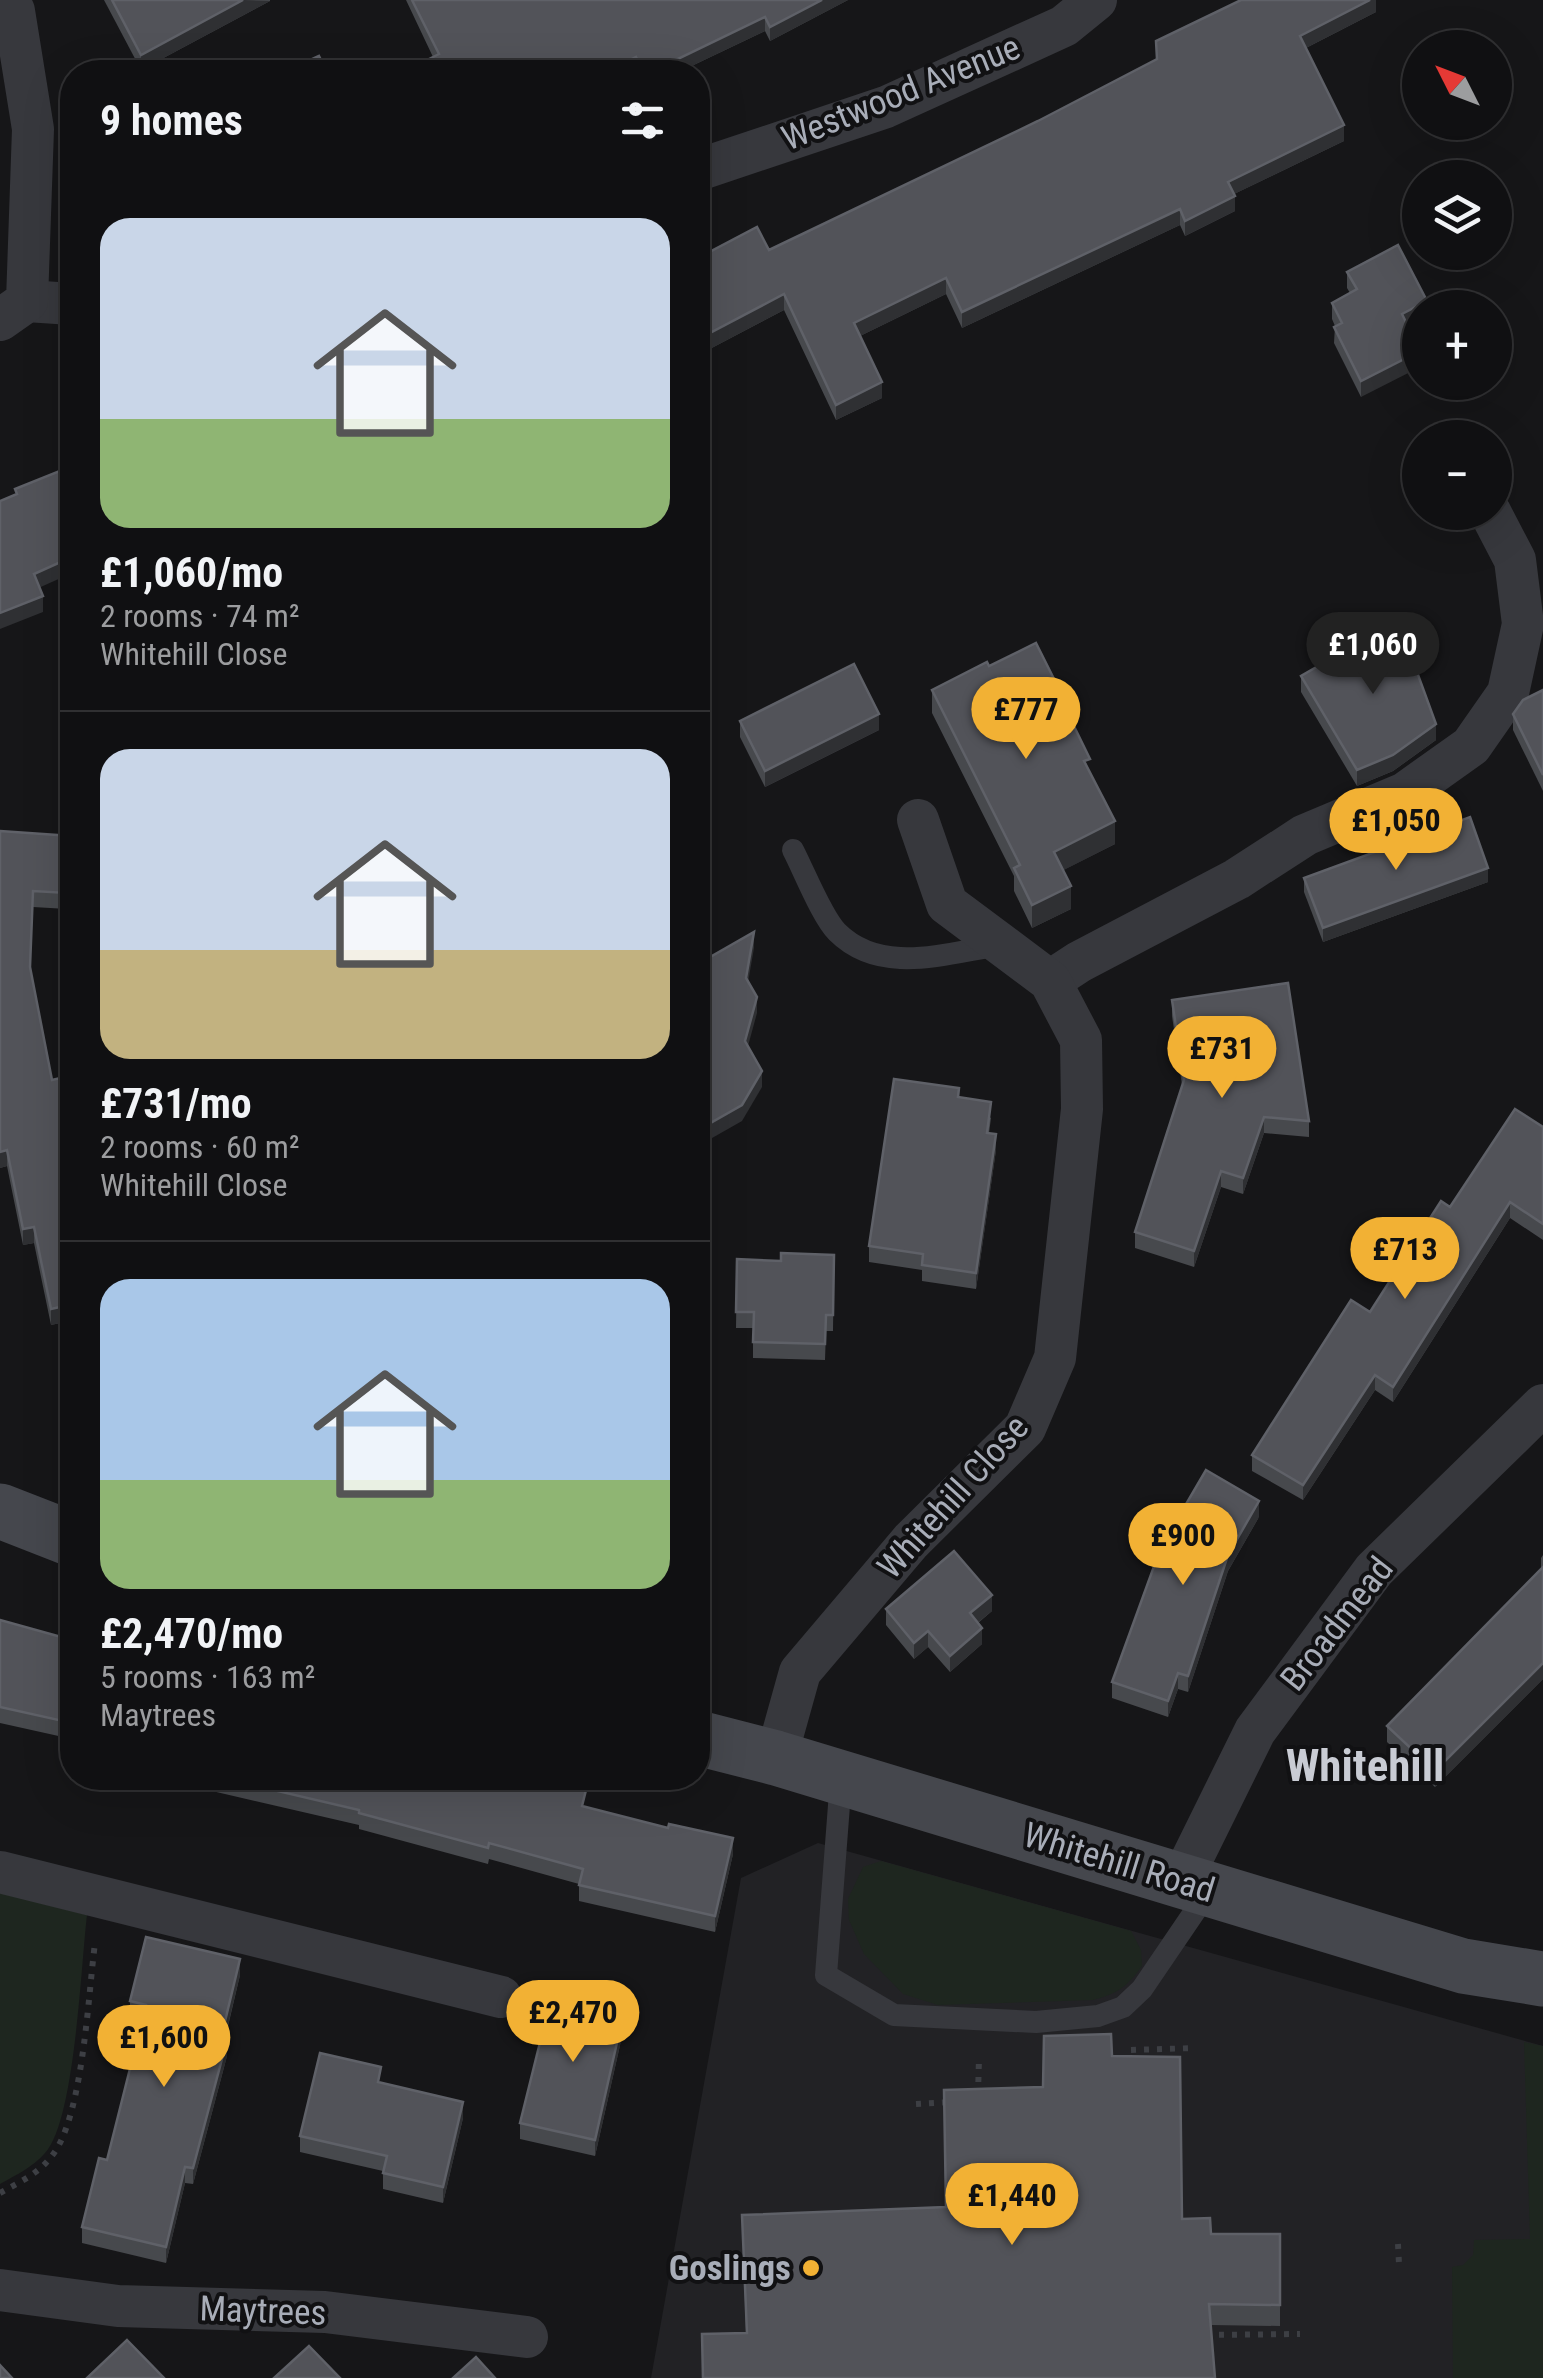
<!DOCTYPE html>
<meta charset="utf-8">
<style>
:root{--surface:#101012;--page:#1e1e20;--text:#f1f3f6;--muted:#9c9d9f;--line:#303032;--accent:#f2b134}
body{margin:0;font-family:"Roboto Condensed",sans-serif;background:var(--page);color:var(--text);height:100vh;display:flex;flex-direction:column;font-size:38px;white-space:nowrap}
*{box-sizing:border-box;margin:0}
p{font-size:32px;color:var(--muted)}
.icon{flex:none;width:55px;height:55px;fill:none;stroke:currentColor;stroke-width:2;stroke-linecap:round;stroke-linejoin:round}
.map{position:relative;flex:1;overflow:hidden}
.drawer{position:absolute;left:60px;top:60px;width:650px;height:1730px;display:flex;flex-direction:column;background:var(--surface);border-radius:40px;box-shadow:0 10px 40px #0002,0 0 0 2px var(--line)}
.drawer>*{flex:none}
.needle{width:65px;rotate:312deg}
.buttons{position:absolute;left:1402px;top:30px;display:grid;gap:20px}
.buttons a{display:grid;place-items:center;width:110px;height:110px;border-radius:50%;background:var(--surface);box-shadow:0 10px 40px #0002,0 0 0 2px var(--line);font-size:50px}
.price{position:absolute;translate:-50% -85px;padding:0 22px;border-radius:35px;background:var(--accent);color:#111;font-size:32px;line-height:65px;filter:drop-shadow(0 2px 5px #0008)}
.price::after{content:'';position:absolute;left:50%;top:60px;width:30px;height:22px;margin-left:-15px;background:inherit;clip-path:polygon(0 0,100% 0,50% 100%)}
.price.selected{background:#222;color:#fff}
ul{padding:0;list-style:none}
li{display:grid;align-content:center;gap:20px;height:530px;padding:0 40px}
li+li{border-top:2px solid var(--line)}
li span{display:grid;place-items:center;height:310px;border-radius:30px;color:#555}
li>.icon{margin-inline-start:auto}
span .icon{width:180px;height:180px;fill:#fffc;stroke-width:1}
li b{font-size:42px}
h2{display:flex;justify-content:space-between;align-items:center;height:120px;padding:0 40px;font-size:42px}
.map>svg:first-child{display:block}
</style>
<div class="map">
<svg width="1543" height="2378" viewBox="0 0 1543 2378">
<rect width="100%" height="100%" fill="#161618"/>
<!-- built -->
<path fill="#222225" d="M818,1843l725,203v332h-892l90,-500z"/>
<!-- green -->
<g fill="#1e261f">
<path d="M72,102v92l-11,6 -3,-90z"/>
<path d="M881,1861l250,70 10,19 1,16c-14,20 -25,28 -49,34l-155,5 -35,-11 -39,-40 -15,-34 -1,-21 15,-32z"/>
<path d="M0,1893l87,22c-6,49 -12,206 -42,238 -12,14 -29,22 -45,31z"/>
<path d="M1524,2042l19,4v332h-90l-1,-111 11,-2 10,-10 1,-15 56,-1z"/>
</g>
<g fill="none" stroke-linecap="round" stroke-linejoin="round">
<!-- path -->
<g stroke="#3d3f44" stroke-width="6" stroke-dasharray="5 8" stroke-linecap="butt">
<path d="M1131,2050l64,-2"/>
<path d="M978,2095l1,-37"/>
<path d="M916,2104l34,-2"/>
<path d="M0,2193c18,-10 38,-19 51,-36 32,-38 37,-161 44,-214"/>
<path d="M1398,2244l1,20"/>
<path d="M1206,2335l94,-1"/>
</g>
<!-- lane -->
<g stroke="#37383d" stroke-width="22">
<path d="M793,850c11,21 29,67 44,82 44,44 109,21 163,13"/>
<path d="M841,1779l-15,196 68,40 142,7 62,-6 25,-9 19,-18 68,-100"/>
</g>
<!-- street -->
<g stroke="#37383d" stroke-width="42">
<path d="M698,170l188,-63 178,-81 32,-26"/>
<path d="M27,301l45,3"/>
<path d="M0,320l27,-19 6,-172 -19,-118 -5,-11"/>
<path d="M1050,981l29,-19 158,-83 68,-44 100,-42 66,-47 37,-53 15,-69 -8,-64 -25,-48"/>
<path d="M776,1758l24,-86 111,-131 114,-113 30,-70 27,-249 -1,-69 -31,-59 -103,-77 -29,-84"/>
<path d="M0,1872l501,125"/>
<path d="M1181,1881l74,-150 119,-161 169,-165"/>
<path d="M0,2290l118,16 207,6 202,25"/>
</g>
<!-- secondary -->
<g stroke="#45474d" stroke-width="55">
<path d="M0,1511l72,28"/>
<path d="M698,1738l78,20 687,208 80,13"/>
</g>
</g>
<!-- wall -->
<g fill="#47494d">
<path d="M104,0h166v1l-129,69z"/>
<path d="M406,0h442l-78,41 -5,-10 -86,41h-42l-1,-1 -203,-14z"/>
<path d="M1376,0v12l-70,36 38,93 -110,53 1,17 -50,25 -5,-11 -218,103 -16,-34 -86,42 22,62 -46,22 -52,-110 -78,41 -8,-17v-76l71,-8z"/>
<path d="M1347,272l80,36 -7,12 -12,6 -47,71 -27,-54 1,-17 -3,-7v-16l18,-10 -3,-5z"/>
<path d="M989,666l83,57 43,121 -52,26 8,39 -39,19 -18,-37v-15l-82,-163v-23z"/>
<path d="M1301,676l135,64 -43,31 -36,15 -56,-94z"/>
<path d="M1543,690v101l-30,-61v-16z"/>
<path d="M740,721l139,9 -114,57 -25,-50z"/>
<path d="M0,831l71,21 -4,57 -34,-2 -3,63 22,110 20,11v249l-3,-19 -18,4 -17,-82 -11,2 -16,-79 -7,2z"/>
<path d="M1304,878l184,4 -165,60 -19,-50z"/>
<path d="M1172,1000l137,121v16l-45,-4 -21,61 -22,-7 -27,80 -59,-19v-16l47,-147 -10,-69z"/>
<path d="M959,1097l32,21 -2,15 7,17 -20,139 -54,-8v-11l-53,-8v-16z"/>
<path d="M1543,1127v113l-33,-22 -117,184 -18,-12 -72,110 -51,-29v-16l118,-143 80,-105z"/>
<path d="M834,1255l-1,76h-7l-1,29 -72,-2v-30h-17l1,-69 44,2z"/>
<path d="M1259,1517l-31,54 -40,121 -10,-3 -10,28 -56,-19v-16z"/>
<path d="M1543,1555v124l-108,108 -48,-45v-16l154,-157v-11z"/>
<path d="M886,1609l106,2 -14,12 4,21 -32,28 -22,-25 -14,12 -28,-34z"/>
<path d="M0,1620l72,20v99l-72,-16z"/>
<path d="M212,1778h310l64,29 147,47 -18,78 -136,-31v-17l-90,-25 -1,5 -129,-35v-4l-147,-34z"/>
<path d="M240,1975l-15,64 2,17 -34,128 -8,-1 -19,80 -84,-20v-16l25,-67 35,-140 -12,-3v-16z"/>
<path d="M625,2023l-30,133 -75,-17v-16z"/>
<path d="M1112,2056l70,163 29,15h69v92l-69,-1 -465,8 -4,-118 204,-8 97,-120z"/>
<path d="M381,2083l82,35 -20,85 -60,-14v-18l-83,-19v-16z"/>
</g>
<!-- shaded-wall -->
<g fill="#2f3033">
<path d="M243,0l27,1 -129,69v-15z"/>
<path d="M822,0h26l-78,41v-14z"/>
<path d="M1370,0h6v12l-76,39v-15z"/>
<path d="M765,17v14l-86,41h-28z"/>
<path d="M636,57v14l-30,1z"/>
<path d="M1344,125v16l-116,56v-15z"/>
<path d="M1235,196v15l-50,25v-15z"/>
<path d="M1180,209v16l-218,103v-16z"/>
<path d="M946,278v16l-92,45v-16z"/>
<path d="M784,294v16l-78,41v-16z"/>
<path d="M1427,301v7h-7v12l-18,10v-16z"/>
<path d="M1420,351v16l-59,30v-16z"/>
<path d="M882,382v16l-46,22v-15z"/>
<path d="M72,557v16l-38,17v-16z"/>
<path d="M43,596v16l-43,17v-16z"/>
<path d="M879,714v16l-114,57v-16z"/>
<path d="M1436,724v16l-43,31 -36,15v-16z"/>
<path d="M1115,821v23l-61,31v-23z"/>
<path d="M1488,868v14l-165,60v-14z"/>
<path d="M1071,886v23l-39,19v-23z"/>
<path d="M754,932v16l-8,46v-16z"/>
<path d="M757,997v16l-12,44v-16z"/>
<path d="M762,1071v16l-20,34 -44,25v-16z"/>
<path d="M1264,1117v16l-21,61v-16z"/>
<path d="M996,1134v16l-20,139v-16z"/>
<path d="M7,1150v16l-7,2v-16z"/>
<path d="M1221,1171v16l-27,80v-16z"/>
<path d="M1510,1202v16l-117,184v-15z"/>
<path d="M34,1227v16l-11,2v-16z"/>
<path d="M69,1305v16l-18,4v-16z"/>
<path d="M1375,1375v15l-72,110v-15z"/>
<path d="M1259,1501v16l-31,54 -40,121v-16l40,-121z"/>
<path d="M992,1595v16l-22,18v-16z"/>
<path d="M982,1628v16l-32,28v-16z"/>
<path d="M928,1631v16l-14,12v-16z"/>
<path d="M1543,1663v16l-108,108v-16z"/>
<path d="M1178,1673v16l-10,28v-16z"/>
<path d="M733,1838v16l-18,78v-16z"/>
<path d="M240,1959v16l-19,79v-16z"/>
<path d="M625,2007v16l-30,133v-16z"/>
<path d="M227,2040v16l-34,128v-16z"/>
<path d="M463,2102v16l-20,85v-16z"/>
<path d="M185,2167v16l-19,80v-16z"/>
</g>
<!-- building -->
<g fill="#525359" stroke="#5f6168" stroke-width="2.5">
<path d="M112,0h131l-102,55z"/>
<path d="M412,0h410l-52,27 -5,-10 -114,55h-8l-7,-15 -30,15h-203l36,-18z"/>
<path d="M1241,0h129l-70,36 44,89 -116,57 7,14 -50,25 -5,-12 -218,103 -16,-34 -92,45 28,59 -46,23 -52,-111 -78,41 -8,-16v-61l59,-31 12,23 269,-129 119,-62 -1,-18z"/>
<path d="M319,56l8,16h-43z"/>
<path d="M1398,245l29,56 -25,13 18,37 -59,30 -27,-54 8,-4 -10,-20 25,-14 -10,-17z"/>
<path d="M72,466v91l-38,17 9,22 -43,17v-112l17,-7 -2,-5z"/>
<path d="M1398,620l38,104 -43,31 -36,15 -56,-94z"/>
<path d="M1036,643l36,72 -3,1 21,43 -6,2 31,60 -61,31 17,34 -39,19 -18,-37 6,-3 -88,-175 55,-28 2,4z"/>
<path d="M854,664l25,50 -114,57 -25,-50z"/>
<path d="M1543,690v85l-30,-61 10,-14z"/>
<path d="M1470,817l18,51 -165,60 -19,-50z"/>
<path d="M0,831l71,5 -4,57 -34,-2 -3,76 22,113 17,-4 3,15v233l-3,-19 -18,4 -17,-82 -11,2 -16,-79 -7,2z"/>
<path d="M754,932l-8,46 11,19 -12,44 17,30 -20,34 -44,25v-166z"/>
<path d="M1288,983l21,138 -45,-4 -21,61 -22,-7 -27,80 -59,-19 49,-152 -12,-80z"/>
<path d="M894,1079l65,9 -1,9 33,5 -4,31 9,1 -20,139 -54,-8 1,-11 -54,-8z"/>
<path d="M1515,1109l28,18v97l-33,-22 -117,185 -18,-12 -72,110 -51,-30 99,-155 19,12 71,-111 9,6z"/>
<path d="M781,1253l53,2 -1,60h-7l-1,29 -72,-2 1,-30h-18l1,-53 44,2z"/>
<path d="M1206,1470l53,31 -31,54 -40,121 -10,-3 -10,28 -56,-19 49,-135z"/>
<path d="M954,1551l38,44 -22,18 12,15 -32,28 -22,-25 -14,12 -28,-34z"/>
<path d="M1543,1567v96l-108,108 -48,-45z"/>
<path d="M0,1620l72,20v83l-72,-16z"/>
<path d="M222,1778h322l42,12 -4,16 86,22 1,-4 64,14 -18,78 -136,-31 4,-16 -94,-26 -1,5 -129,-35v-3z"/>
<path d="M146,1937l94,22 -19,79 6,2 -34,128 -8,-1 -19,80 -84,-20 17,-69 8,2 39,-155 -16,-4z"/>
<path d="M553,1990l72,17 -30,133 -75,-17z"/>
<path d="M1111,2034l1,22 68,1 2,162 28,-1 1,16h69v71l-71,-1 6,74h-512l-1,-44 45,-1 -5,-118 204,-8 -2,-117 99,-3 1,-51z"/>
<path d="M320,2053l61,14 -3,15 85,20 -20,85 -60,-14 4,-17 -87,-20z"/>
<path d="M127,2340l37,38h-77z"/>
<path d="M309,2346l31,32h-66z"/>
<path d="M476,2357l19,21h-42z"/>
<path d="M0,2365l12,13h-12z"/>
</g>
<!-- markers -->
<circle fill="#f2b134" stroke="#111113" stroke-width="4" cx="811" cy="2268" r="10"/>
<g text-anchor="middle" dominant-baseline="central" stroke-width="8" stroke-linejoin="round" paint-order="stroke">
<!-- street labels -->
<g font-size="35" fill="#a8adb8" stroke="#111113">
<text transform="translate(901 93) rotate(-22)">Westwood Avenue</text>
<text transform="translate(953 1497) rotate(-48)">Whitehill Close</text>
<text transform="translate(1337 1624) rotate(-52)">Broadmead</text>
<text transform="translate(1119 1863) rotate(17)">Whitehill Road</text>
<text transform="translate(263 2311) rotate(2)">Maytrees</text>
</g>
<!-- poi labels -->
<g font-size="35" font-weight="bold" fill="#a8adb8" stroke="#111113" text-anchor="end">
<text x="791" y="2268">Goslings</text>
</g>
<!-- district labels -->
<g font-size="45" font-weight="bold" fill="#c9ccd4" stroke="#111113">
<text x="1365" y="1765">Whitehill</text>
</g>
</g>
</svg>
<div class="buttons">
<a><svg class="needle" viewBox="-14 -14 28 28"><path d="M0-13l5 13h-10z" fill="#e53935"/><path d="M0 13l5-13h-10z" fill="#9c9d9f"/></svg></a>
<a><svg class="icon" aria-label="layers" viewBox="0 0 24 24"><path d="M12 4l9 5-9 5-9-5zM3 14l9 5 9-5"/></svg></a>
<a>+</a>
<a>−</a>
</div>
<b class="price selected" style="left:1373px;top:697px">£1,060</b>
<b class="price" style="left:1026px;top:762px">£777</b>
<b class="price" style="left:1396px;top:873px">£1,050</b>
<b class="price" style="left:1222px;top:1101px">£731</b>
<b class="price" style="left:1405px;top:1302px">£713</b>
<b class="price" style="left:1183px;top:1588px">£900</b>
<b class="price" style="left:573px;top:2065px">£2,470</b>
<b class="price" style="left:164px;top:2090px">£1,600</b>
<b class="price" style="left:1012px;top:2248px">£1,440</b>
<section class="drawer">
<h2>9 homes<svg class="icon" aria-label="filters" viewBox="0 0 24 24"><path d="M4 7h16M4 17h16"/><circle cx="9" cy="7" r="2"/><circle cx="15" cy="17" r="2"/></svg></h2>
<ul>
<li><span style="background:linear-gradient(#c9d6e8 65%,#8fb573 0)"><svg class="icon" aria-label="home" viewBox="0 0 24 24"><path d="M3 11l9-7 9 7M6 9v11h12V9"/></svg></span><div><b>£1,060/mo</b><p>2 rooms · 74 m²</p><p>Whitehill Close</p></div></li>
<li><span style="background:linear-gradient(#c9d6e8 65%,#c2b280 0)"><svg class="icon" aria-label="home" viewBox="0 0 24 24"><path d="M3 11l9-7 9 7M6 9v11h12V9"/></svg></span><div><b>£731/mo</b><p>2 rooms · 60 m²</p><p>Whitehill Close</p></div></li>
<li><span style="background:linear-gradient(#a9c7e8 65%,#8fb573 0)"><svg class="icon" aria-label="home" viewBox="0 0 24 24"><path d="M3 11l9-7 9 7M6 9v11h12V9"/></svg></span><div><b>£2,470/mo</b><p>5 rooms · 163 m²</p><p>Maytrees</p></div></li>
</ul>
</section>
</div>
